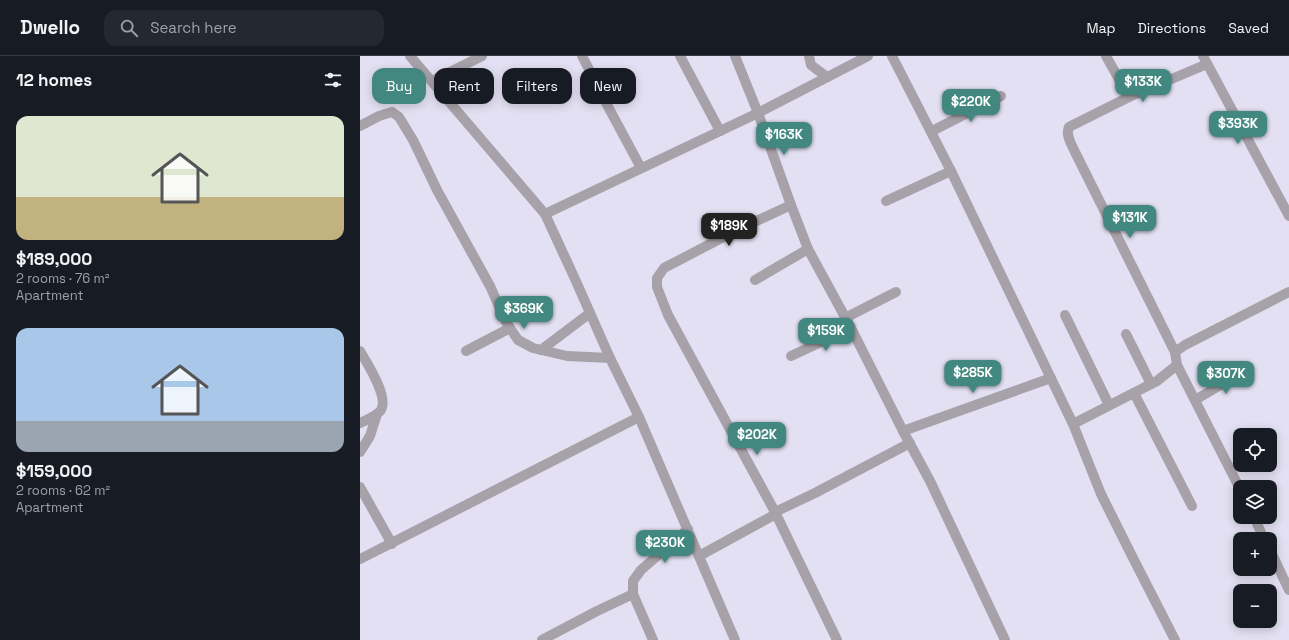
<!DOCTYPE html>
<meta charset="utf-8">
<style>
:root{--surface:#171b24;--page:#242831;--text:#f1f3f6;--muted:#9ea1a6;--line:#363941;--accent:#428880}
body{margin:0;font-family:"Space Grotesk",sans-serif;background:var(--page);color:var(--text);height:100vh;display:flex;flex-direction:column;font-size:15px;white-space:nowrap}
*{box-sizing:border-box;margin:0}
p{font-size:13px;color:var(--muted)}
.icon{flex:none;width:22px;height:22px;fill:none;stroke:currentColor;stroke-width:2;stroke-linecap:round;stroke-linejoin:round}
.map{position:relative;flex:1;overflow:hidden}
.drawer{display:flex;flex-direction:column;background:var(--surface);width:360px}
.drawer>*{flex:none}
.guide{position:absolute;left:12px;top:12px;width:380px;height:36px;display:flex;gap:8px}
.buttons{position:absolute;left:873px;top:372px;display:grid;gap:8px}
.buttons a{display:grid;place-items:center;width:44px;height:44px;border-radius:8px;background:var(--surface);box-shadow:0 2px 10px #0003;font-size:20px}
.price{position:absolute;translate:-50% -34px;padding:0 9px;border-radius:8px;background:var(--accent);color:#fff;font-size:13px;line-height:26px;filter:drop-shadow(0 1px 2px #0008)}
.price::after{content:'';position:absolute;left:50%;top:24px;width:12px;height:9px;margin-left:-6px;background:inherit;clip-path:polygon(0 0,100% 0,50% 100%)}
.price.selected{background:#222;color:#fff}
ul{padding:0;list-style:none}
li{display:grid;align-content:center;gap:8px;height:212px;padding:0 16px}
li span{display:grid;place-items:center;height:124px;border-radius:12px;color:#555}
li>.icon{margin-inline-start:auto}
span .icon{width:72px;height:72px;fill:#fffc;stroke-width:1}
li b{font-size:17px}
h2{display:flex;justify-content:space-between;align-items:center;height:48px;padding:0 16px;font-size:17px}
.chip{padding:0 14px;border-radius:12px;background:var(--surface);box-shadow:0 2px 10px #0003;font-size:14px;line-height:36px}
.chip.selected{background:var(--accent);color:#fff}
header{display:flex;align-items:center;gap:24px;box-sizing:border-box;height:56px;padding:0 20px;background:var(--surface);border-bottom:1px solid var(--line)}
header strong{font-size:19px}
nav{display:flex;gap:22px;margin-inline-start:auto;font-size:14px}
.search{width:280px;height:36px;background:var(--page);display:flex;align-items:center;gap:10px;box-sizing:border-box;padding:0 14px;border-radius:12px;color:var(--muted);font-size:15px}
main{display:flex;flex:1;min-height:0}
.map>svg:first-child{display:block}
</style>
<header>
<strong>Dwello</strong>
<div class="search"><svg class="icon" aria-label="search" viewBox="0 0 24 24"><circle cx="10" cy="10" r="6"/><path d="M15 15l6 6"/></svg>Search here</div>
<nav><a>Map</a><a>Directions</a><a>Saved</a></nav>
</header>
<main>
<section class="drawer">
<h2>12 homes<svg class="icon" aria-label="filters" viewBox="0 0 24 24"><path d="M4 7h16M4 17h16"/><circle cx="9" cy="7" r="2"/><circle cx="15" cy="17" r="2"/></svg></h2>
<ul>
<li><span style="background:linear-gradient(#dfe7d0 65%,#c2b280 0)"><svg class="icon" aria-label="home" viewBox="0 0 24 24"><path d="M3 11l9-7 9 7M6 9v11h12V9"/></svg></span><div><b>$189,000</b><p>2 rooms · 76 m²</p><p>Apartment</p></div></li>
<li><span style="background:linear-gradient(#a9c7e8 75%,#9aa5b1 0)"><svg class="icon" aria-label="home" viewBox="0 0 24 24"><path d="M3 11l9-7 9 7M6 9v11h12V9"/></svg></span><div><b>$159,000</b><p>2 rooms · 62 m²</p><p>Apartment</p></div></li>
</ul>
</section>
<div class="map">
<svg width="929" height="584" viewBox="0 0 929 584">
<rect width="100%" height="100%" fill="#e3e0f3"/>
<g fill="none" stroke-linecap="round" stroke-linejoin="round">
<!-- minor -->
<g stroke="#a7a2a9" stroke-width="10">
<path d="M50,0l135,158 30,65 35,79 29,59 96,223"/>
<path d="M222,0l9,17"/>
<path d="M320,0l40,75"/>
<path d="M375,0l23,57 33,92 17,44 43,79 52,103 27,50 75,159"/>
<path d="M449,0l2,9 16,12"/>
<path d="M532,0l59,115 122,253 28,70 32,64 42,82"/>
<path d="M746,0l23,41"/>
<path d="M843,0l86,160"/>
<path d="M72,25l50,-25"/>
<path d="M245,45l36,67"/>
<path d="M0,70l19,-10 13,-4 7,5 14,23 24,50 53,96 16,36 12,18 15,8 34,8 43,2"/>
<path d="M572,75l69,-35"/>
<path d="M526,145l65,-30"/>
<path d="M431,149l-54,25 -73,38 -7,10v9l11,28 107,197 62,128"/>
<path d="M185,158l213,-101 110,-57"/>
<path d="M395,224l53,-31"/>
<path d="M705,259l44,90"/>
<path d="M485,262l51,-26"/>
<path d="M766,278l25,50"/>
<path d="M181,294l49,-37"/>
<path d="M0,295c7,12 29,46 21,59 -4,6 -15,10 -21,13"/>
<path d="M106,295l44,-23"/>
<path d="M815,296l-100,-200c-3,-7 -10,-17 -6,-25l60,-30 78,-33"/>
<path d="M431,300l60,-28"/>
<path d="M817,309l63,124"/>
<path d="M774,337l58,113"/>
<path d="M835,344l51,-30"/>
<path d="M713,368l84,-43 20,-16 -2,-13 10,-7 104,-53"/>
<path d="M543,375l148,-53"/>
<path d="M0,396l10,-16 7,-22"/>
<path d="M0,431l32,57"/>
<path d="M415,456l40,-19 95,-50"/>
<path d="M894,461l10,22"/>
<path d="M910,494l19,40"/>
<path d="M339,500l77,-42"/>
<path d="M0,503l279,-142"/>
<path d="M182,584l55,-29 36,-17"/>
<path d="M293,584l-20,-46v-13l8,-11 47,-41"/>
</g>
</g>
</svg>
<div class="buttons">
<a><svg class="icon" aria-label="locate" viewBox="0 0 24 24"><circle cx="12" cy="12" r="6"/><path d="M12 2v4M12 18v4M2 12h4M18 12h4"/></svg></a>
<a><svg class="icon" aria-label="layers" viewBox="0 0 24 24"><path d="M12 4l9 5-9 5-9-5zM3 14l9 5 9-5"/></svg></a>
<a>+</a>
<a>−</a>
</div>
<b class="price" style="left:783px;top:47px">$133K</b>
<b class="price" style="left:611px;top:67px">$220K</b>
<b class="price" style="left:878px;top:89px">$393K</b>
<b class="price" style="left:424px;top:100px">$163K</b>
<b class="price" style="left:770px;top:183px">$131K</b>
<b class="price selected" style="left:369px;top:191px">$189K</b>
<b class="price" style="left:164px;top:274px">$369K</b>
<b class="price" style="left:466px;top:296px">$159K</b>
<b class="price" style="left:613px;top:338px">$285K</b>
<b class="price" style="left:866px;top:339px">$307K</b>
<b class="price" style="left:397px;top:400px">$202K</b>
<b class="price" style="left:305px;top:508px">$230K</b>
<div class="guide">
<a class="chip selected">Buy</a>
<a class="chip">Rent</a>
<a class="chip">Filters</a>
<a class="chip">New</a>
</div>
</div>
</main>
